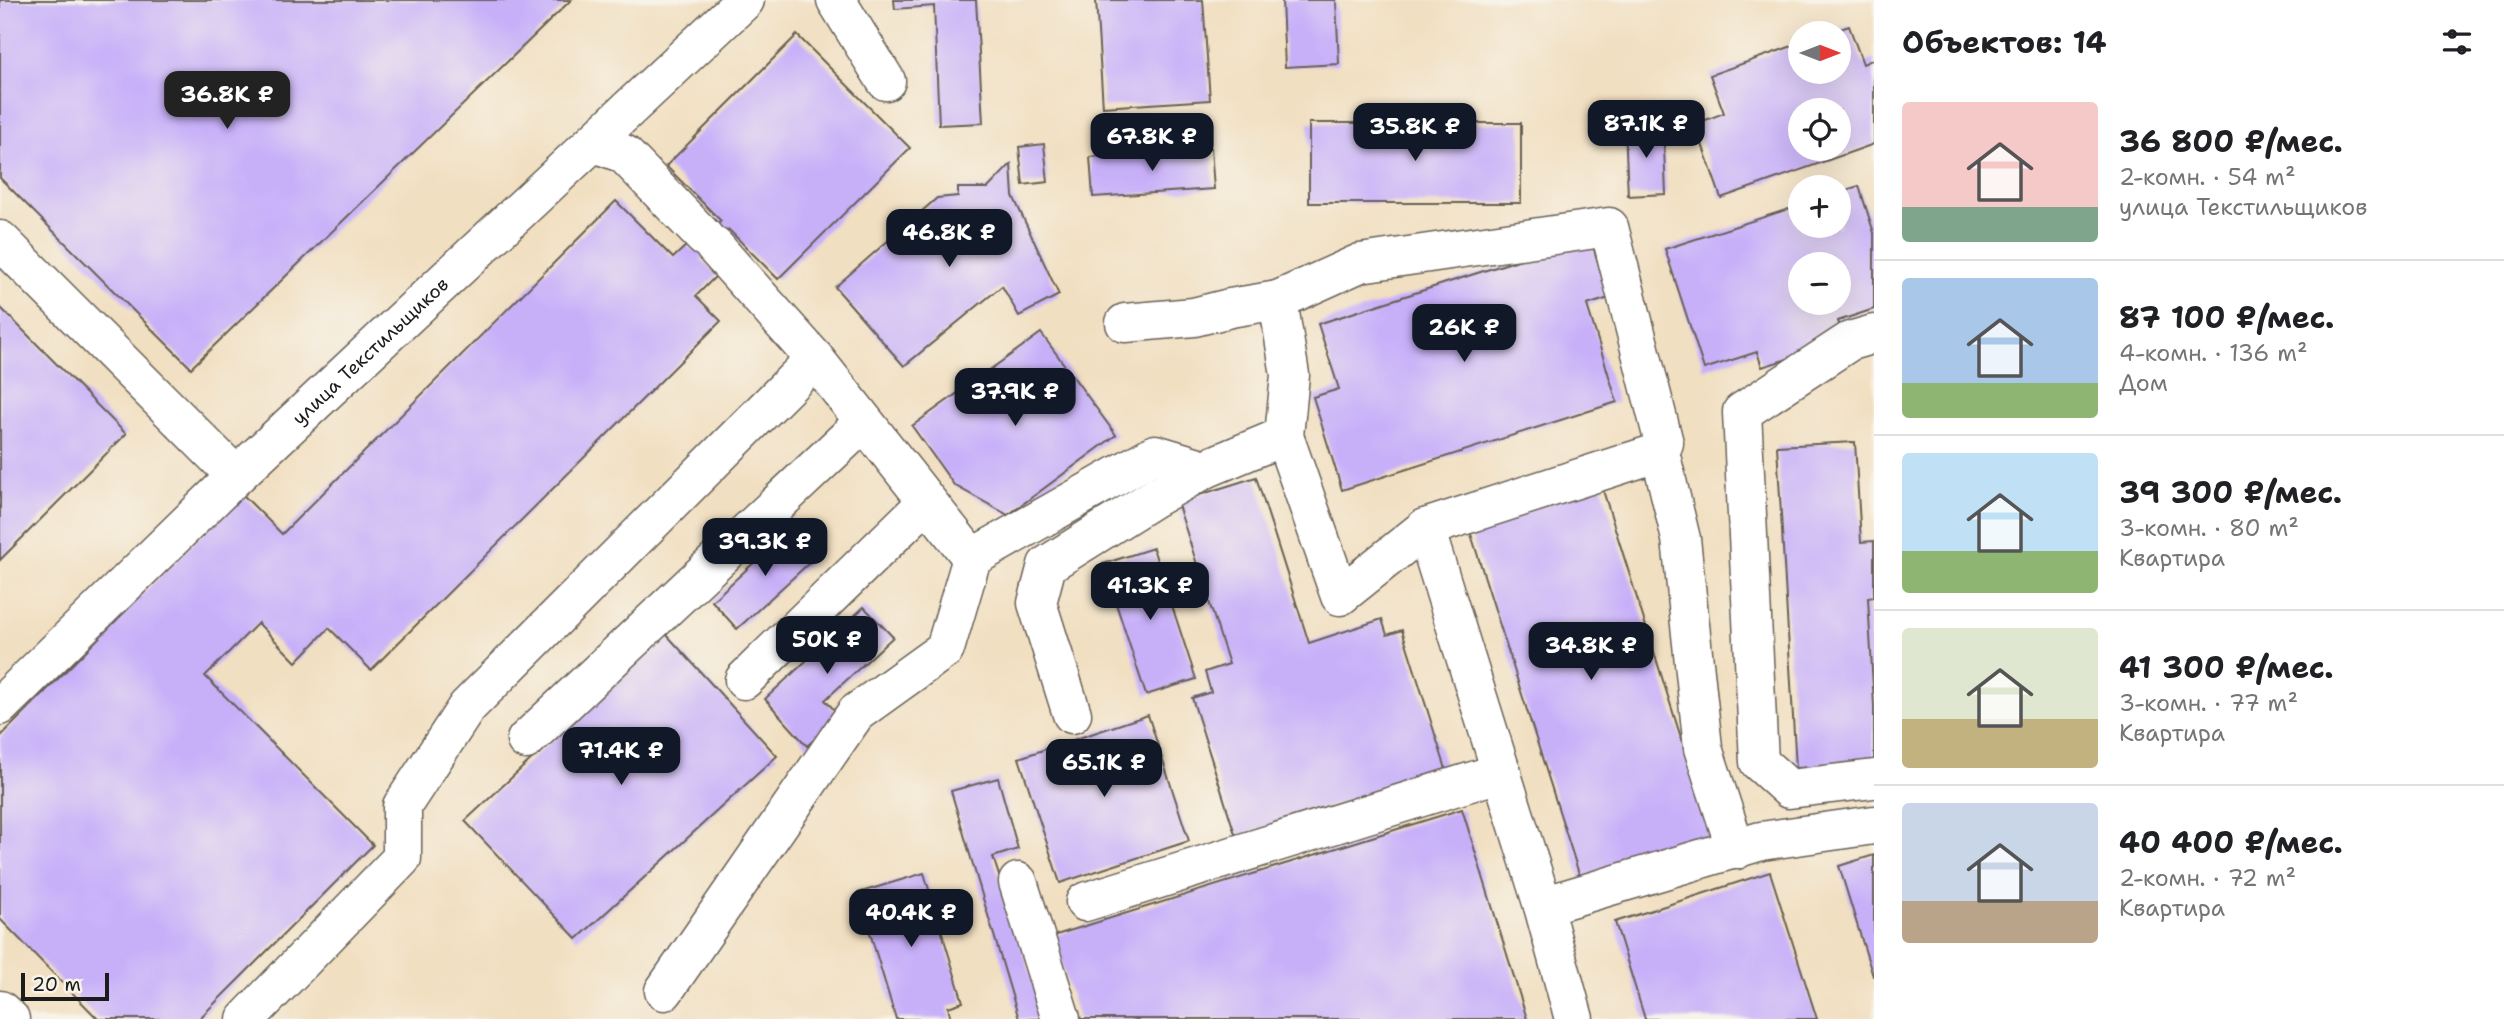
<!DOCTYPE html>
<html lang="ru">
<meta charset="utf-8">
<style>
:root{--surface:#fff;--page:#f2f2f2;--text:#202124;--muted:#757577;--line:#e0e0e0;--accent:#111827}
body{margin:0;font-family:"Shantell Sans",sans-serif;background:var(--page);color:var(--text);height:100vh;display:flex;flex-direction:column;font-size:26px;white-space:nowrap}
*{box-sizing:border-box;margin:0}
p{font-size:23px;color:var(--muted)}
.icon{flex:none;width:38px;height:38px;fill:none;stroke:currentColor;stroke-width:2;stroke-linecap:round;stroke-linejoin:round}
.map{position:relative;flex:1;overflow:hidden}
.sheet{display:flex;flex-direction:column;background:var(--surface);width:630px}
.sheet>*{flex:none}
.needle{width:46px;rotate:90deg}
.controls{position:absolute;left:1788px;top:21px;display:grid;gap:14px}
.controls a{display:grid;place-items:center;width:63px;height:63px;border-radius:50%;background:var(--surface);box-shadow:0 7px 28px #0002;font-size:35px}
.scale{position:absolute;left:21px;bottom:18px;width:88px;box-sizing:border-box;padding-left:7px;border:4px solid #1c1c1c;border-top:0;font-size:19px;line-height:24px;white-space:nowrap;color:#1c1c1c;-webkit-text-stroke:5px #f7f3e8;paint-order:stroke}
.price{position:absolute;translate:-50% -60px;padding:0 16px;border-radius:14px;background:var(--accent);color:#fff;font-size:23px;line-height:46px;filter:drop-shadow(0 2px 4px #0008)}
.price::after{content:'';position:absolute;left:50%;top:42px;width:21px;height:16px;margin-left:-10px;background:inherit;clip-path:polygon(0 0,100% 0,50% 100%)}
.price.selected{background:#222;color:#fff}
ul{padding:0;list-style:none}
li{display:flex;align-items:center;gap:21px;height:175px;padding:0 28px}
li+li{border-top:2px solid var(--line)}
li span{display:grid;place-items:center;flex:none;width:196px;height:140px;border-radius:7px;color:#555}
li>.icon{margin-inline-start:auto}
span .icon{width:84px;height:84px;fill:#fffc;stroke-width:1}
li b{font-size:30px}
h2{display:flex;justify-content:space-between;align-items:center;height:84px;padding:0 28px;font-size:30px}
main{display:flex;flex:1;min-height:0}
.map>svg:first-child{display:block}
</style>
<main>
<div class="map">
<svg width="1874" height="1019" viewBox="0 0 1874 1019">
<rect width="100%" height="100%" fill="#f7f3e8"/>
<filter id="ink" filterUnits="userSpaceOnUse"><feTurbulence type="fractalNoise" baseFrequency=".0143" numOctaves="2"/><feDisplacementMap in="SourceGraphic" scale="14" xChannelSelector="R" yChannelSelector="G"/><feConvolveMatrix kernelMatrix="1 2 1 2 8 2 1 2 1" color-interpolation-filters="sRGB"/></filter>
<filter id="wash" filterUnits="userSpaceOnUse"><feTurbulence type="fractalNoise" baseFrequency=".00686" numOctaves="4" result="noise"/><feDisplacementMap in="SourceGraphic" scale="28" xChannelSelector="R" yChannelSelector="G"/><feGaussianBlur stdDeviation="1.57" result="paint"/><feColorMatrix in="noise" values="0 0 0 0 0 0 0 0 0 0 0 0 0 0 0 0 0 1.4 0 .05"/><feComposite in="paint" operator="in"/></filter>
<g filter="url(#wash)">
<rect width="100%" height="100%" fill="#f1dfc1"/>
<g id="blocks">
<!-- building -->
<g fill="#c8b0f9" fill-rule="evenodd">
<path d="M0,0h571l-380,368 -191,-190z"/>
<path d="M894,0h82l7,123 -44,2 -5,-119 -39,3z"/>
<path d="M1096,0h107l7,100 -107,7z"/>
<path d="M1282,0h54l3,64 -54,3z"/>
<path d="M1849,26l14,38 11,-5v85l-153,54 -26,-74 29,-11 -14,-38 91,-32v29h38v-39h-10zM1801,110h38v39h-38z"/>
<path d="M797,35l113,113 -132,131 -49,-49 -28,29 16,16 -21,21 25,25 -350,349 -42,-42 -33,34 -38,-39 -53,53 168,169 -174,174h-101l-98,-100v-182l242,-243 40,40 334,-333 57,57 14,-13 5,5 29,-29 -55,-55z"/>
<rect x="1309" y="123" width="212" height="80"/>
<path d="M1663,125l3,69 -38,2 -3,-69z"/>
<path d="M1044,144l4,38 -25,3 -4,-38z"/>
<path d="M1211,148l3,41 -121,8 -3,-40z"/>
<path d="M1011,164l2,32 46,99 -40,21 -17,-30 -98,80 -69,-79 102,-89 21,-2v-8h30z"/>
<path d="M1859,186l15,47v76l-36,12 6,20 -82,26 -5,-15 -53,17 -39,-120 136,-44v21h38v-34zM1801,264h38v39h-38z"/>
<path d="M1590,237l19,61 -22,7 30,97 -275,88 -29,-93 26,-8 -21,-65z"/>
<path d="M0,307l126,127 -126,126z"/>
<path d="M1041,333l75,102 -108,80 -54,-30 -42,-59z"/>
<path d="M1855,442l6,100 13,-1v56l-6,1 6,108v58l-78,4 -19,-322z"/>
<path d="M1256,477l53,166 73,-24 5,16 15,-5 44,139 -210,68 -44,-139 19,-6 -6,-20 24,-8 -52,-162z"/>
<path d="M1601,484l111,352 -131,44 -112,-352z"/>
<path d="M793,527l26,27 -82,75 -25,-28z"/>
<path d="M1153,548l43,131 -50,16 -43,-131z"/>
<path d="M864,607l29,30 -68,63 15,16 -33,30 -42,-47z"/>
<path d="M666,634l111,122 -200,183 -112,-118z"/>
<path d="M1148,715l41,126 -129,42 -41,-125z"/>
<path d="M998,778l20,71 -25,8 52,162h-26l-68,-228z"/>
<path d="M1462,809l65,210h-449l-25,-83z"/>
<path d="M1874,855v121h-1l-34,-110z"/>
<path d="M1770,872l47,147h-172l-30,-97z"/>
<path d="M924,873l39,129 -15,5 3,12h-55l-38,-126z"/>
</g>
</g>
</g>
<g filter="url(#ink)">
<use href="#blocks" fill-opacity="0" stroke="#676056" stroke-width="2"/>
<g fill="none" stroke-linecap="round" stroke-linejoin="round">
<defs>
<g id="minor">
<path d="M836,0l50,81"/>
<path d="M595,143l29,11 80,83"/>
<path d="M0,240l236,236"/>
<path d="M714,246l101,113 157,199"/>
<path d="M1125,323l69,-6 36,-9 48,-8"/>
<path d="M1874,334l-24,7 -108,71 17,350 30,27 85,-10"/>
<path d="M1660,452l-235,76 -85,68 -56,-160 6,-61 -12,-75 82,-37 249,-36 55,216 -4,9 21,87 22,209 33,102"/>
<path d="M1425,528l118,378 31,113"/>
<path d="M744,680l183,-178"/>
<path id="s1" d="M0,706l236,-230 509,-476"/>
<path d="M1072,714l-35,-111 10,-38 107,-67 51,-29"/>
<path d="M526,740l338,-318"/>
<path d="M1018,882l43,137"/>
<path d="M1085,902l417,-130"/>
<path d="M1543,906l218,-65 113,-16"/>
<path d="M664,991l192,-278 89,-64 27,-91 183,-104 50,15 79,-33"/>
<path d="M0,1010l10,9"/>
<path d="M246,1019l156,-161v-52l65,-99 348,-348"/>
</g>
</defs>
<!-- minor casing -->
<use href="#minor" stroke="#676056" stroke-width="41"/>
<!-- minor -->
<use href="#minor" stroke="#fff" stroke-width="38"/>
</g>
</g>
<g text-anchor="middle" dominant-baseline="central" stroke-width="7" stroke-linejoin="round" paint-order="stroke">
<!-- street labels -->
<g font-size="19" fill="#1c1c1c" stroke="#f7f3e8">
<text stroke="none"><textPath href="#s1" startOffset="513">улица Текстильщиков</textPath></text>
</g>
</g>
</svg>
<div class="controls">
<a><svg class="needle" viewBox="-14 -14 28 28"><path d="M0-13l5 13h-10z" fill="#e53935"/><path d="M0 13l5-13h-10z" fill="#757577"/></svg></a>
<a><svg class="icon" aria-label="locate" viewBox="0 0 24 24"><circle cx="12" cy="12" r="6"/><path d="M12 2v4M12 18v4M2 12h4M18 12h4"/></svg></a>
<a>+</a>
<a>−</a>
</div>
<div class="scale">20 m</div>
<b class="price selected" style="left:227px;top:131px">36.8K ₽</b>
<b class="price" style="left:1646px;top:160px">87.1K ₽</b>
<b class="price" style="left:1415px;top:163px">35.8K ₽</b>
<b class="price" style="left:1152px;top:173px">67.8K ₽</b>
<b class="price" style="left:949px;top:269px">46.8K ₽</b>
<b class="price" style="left:1464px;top:364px">26K ₽</b>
<b class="price" style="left:1015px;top:428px">37.9K ₽</b>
<b class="price" style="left:765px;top:578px">39.3K ₽</b>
<b class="price" style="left:1150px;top:622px">41.3K ₽</b>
<b class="price" style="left:827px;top:676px">50K ₽</b>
<b class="price" style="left:1591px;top:682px">34.8K ₽</b>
<b class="price" style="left:621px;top:787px">71.4K ₽</b>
<b class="price" style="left:1104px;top:799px">65.1K ₽</b>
<b class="price" style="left:911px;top:949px">40.4K ₽</b>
</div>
<section class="sheet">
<h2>Объектов: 14<svg class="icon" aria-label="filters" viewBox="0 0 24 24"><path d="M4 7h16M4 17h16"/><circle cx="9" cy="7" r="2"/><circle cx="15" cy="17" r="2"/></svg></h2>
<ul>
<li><span style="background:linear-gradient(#f6c9c9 75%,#7fa58c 0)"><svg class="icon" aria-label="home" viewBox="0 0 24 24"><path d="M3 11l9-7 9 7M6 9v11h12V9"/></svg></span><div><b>36 800 ₽/мес.</b><p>2-комн. · 54 m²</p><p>улица Текстильщиков</p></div></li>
<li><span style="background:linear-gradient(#a9c7e8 75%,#8fb573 0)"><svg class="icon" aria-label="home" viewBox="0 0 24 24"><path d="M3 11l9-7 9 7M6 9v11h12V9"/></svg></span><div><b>87 100 ₽/мес.</b><p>4-комн. · 136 m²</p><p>Дом</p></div></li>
<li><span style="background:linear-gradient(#bfe0f5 70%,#8fb573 0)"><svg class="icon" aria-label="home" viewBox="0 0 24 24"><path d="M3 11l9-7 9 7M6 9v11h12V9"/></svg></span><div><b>39 300 ₽/мес.</b><p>3-комн. · 80 m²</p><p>Квартира</p></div></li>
<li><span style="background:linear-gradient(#dfe7d0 65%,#c2b280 0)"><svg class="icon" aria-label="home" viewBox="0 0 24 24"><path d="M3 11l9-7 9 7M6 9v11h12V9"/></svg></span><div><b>41 300 ₽/мес.</b><p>3-комн. · 77 m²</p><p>Квартира</p></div></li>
<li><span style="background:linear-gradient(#c9d6e8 70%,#b9a48a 0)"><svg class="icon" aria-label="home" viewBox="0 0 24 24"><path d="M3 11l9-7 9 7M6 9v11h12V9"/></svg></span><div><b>40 400 ₽/мес.</b><p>2-комн. · 72 m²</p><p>Квартира</p></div></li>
</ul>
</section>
</main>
